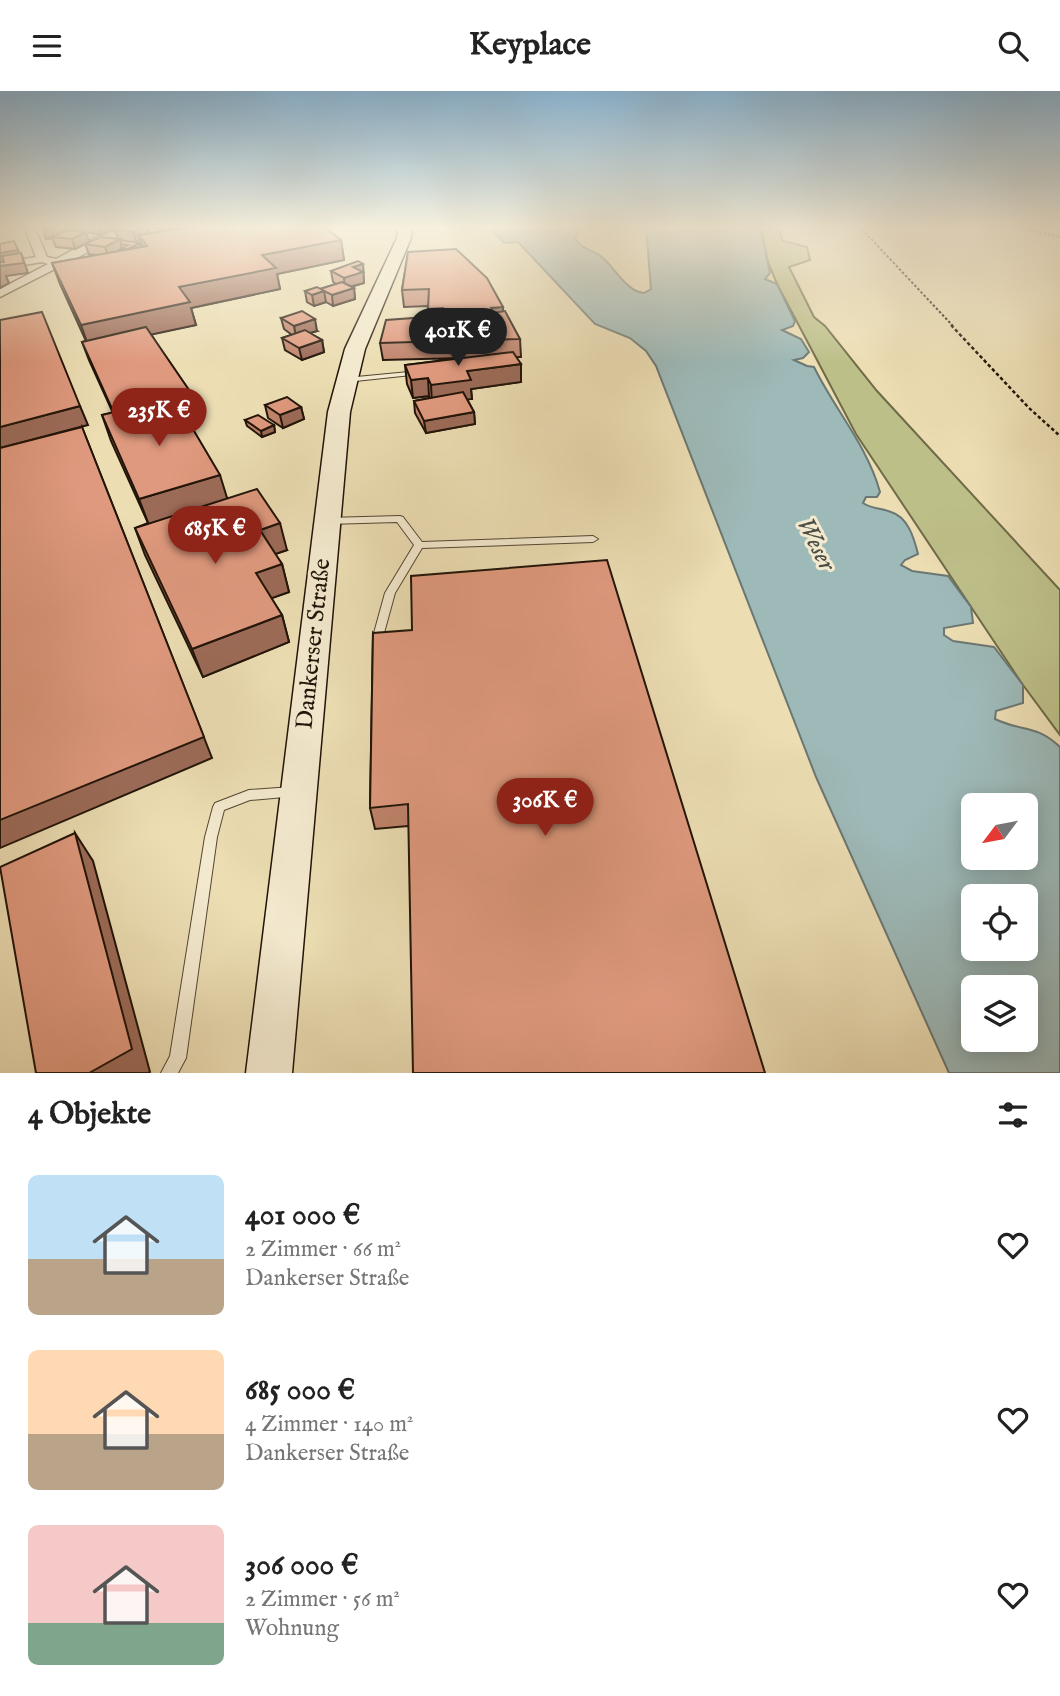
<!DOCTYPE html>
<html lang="de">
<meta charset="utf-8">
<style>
:root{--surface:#fff;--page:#f6f6f6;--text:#222;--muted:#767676;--accent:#8f2418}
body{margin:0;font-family:"IM FELL English",serif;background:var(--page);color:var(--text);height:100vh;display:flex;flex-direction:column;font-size:26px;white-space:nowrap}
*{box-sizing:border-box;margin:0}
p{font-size:23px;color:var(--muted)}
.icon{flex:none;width:38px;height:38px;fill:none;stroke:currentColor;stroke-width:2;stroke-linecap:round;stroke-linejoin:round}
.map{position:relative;height:982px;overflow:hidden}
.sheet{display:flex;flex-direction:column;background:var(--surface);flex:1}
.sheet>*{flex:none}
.needle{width:46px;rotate:238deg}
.tools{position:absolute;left:961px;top:702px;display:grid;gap:14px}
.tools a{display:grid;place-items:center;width:77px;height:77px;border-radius:10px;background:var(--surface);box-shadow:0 4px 18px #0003;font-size:35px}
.price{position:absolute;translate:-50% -60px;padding:0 16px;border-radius:24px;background:var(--accent);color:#fff;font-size:23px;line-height:46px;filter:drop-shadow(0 2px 4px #0008)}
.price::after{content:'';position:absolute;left:50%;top:42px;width:21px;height:16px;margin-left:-10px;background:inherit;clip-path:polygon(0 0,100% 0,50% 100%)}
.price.active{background:#222;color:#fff}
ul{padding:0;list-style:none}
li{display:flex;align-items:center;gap:21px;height:175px;padding:0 28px}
li span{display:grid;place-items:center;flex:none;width:196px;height:140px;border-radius:10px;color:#555}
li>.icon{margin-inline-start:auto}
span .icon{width:84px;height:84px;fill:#fffc;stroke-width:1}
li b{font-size:30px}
h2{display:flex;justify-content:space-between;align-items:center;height:84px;padding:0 28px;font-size:30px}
header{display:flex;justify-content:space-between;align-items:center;height:91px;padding:0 28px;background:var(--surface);font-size:32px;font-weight:800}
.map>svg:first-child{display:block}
</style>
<header><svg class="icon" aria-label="menu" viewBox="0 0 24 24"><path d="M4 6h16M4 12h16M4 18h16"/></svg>Keyplace<svg class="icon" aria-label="search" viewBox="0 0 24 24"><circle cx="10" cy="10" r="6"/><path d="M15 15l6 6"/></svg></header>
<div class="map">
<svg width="1060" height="982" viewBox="0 0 1060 982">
<rect width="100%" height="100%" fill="#ecddb3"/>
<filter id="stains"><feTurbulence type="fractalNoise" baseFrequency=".00286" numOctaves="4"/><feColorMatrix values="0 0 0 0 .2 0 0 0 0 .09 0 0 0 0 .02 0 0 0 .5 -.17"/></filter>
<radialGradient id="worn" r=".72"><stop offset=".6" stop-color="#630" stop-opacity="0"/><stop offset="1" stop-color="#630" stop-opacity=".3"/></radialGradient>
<!-- green -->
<path fill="#bdbf89" stroke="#6f6a48" stroke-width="2" d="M760,135h17l6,15 24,6 3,13 -21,7 25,50 11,9 52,65 183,199v145l-37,-50 -167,-251 -79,-150 -9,-22z"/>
<!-- water -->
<path fill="#9db9b8" stroke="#6b7772" stroke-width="2" fill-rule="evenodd" d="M489,135h93l-7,12c6,11 18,12 27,19 13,11 24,34 42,36l7,-4 -5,-63h114l10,47 -5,6 12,5 18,37 -2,5 -11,4 19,9 8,13 -6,6 -9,2 13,6 7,1c21,43 53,78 66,125l-3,5h-11l-3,6c9,6 18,5 28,9 17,5 23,26 27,42l-13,6 -4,5 11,6 36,5 23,31 2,16 -29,5v7l9,6 41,6 29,38v18l-27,8 -1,8c27,13 41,5 65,28v326h-111l-133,-296 -160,-411 -10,-15 -16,-13 -35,-14 -77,-82 -14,1zM973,714h53v52h-53zM973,805h53v53h-53zM973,896h53v52h-53z"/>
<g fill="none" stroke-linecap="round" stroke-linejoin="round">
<defs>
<g id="service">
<path d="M419,280l2,1v2l-75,8 -3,-2 3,-2z"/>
<path d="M400,425l3,1 19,25 171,-6 5,3 -5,3 -171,6 -27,45 -11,40 -1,3h-8l-1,-3 11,-40 29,-48 -17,-23 -70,2 -4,-3 4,-3z"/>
<path d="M292,696l4,1 2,4 -2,4 -46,4 -26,10 -7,27 -31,221 -8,15h-17l9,-17 35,-219 8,-30 2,-4 34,-13z"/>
</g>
<path id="minor" d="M24,135h10l13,31 9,2c24,-12 55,-35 83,-33l-139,71v-8l48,-25 -6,-2 -42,7v-6l36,-6z"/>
<path id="secondary" d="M398,135h14l-1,12 -46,111 -15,63 -58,661h-46l82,-661 17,-63 52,-111z"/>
</defs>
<!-- service casing -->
<use href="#service" stroke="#544633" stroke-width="2"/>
<!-- minor casing -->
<use href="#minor" stroke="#544633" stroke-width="3"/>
<!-- secondary casing -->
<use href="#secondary" stroke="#211408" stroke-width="3"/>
<!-- path-far1 -->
<g stroke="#211408" stroke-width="2" stroke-dasharray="2.5 2" stroke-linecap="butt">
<path d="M859,135l94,100"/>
<path d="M1013,135l47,11"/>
</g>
<!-- path -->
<path stroke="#211408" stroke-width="2.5" stroke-dasharray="3.5 2.5" stroke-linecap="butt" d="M951,234l78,83 31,28"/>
<!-- service -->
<use href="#service" fill="#f3e9ce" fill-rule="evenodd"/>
<!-- minor -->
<use href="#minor" fill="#f3e9ce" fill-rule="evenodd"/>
<!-- secondary -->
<use href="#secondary" fill="#f3e9ce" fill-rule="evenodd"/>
</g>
<!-- wall -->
<g fill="#c0846c" stroke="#211408" stroke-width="2" fill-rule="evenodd">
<path d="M64,135l1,4h6l-5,-4h13l10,16 -14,7 -19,-2 -4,-9 -6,1z"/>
<path d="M84,135h35v1l-18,8 -15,-3z"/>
<path d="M123,135h62v1l-6,2 162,11 3,20 -67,14 3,15 -89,19 5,17 -45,9 44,74 -13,4 45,86 60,52 -12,4 7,10 7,28 -18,6 11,17 7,27 -86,35 -58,-122 -10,-27 13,-5 -37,-82 -9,-26 11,-2 -24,-53 -7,-18 4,-1 -26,-57 -8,-21 45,-8 -8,-1 -4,-10 33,-5 -3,-9zM147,135l11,3 7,-3 3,1 -6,1 1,3 -14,3zM140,148l3,8 -7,-5z"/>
<path d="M408,161l95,55v5l17,27 1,18h-5l5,25 -50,7 1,10h-5l7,13 1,12 -49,9 -11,-20 -1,-12 16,-3 -1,-2 -16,2 -6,-14 -2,-19 56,-7 -78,2 -3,-17 47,-26 1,-11 -24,1 -2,-17z"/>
<path d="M363,173l1,19 -13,4 3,1 1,11 -22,7 -7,-4 -12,4 -7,-4 -2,-11 15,-2 16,-5 -3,-2 -2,-11z"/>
<path d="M281,227l36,13 -8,2 13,7 2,12 -22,8 -17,-10 -3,-12 10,-3 -8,-6z"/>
<path d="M265,314l36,2 3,12 -21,9 -15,-10z"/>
<path d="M245,329l29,5 1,7 -13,5 -15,-11z"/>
<path d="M373,542l392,440 -357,-247 -33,3 -5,-21z"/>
</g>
<!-- shaded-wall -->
<g fill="#9c6b58" stroke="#211408" stroke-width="2">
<path d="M64,135l3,9 -15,2v1l-6,1 -3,-10z"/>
<path d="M98,135h21v1l-18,8z"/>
<path d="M144,135h3l2,8 -10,1 1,4 -4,3 -3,-10z"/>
<path d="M157,135h8l-7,3z"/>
<path d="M86,141l3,10 -14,7 -3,-10z"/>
<path d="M120,148l2,11 -13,7 -4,-10z"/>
<path d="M341,149l3,20 -67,14 3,15 -89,19 5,17 -107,23 -8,-23 181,-70z"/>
<path d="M140,152l2,5 -14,1z"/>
<path d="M18,159l5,10 -23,4v-11z"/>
<path d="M21,162l7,20 -22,3 3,7 -9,5v-22z"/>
<path d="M363,173l1,19 -19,5 -1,-10 9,-11z"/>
<path d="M354,197l1,11 -22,7 -1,-11z"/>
<path d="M324,200l2,11 -12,4 -2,-11z"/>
<path d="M503,216v17l-12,1v-17z"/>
<path d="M315,228l2,12 -21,6 -2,-11z"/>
<path d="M322,249l2,12 -22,8 -3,-12z"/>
<path d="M521,273v18l-50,7 1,10 -40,5 -1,-19 36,-14z"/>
<path d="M428,287l1,18 -16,2 -2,-18z"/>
<path d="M189,299l6,18 -75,22 -7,-19z"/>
<path d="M80,315l8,19 -88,23v-21z"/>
<path d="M301,316l3,12 -21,9 -3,-13z"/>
<path d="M474,321l1,12 -49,9 -2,-12z"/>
<path d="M274,334l1,7 -13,5 -1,-6z"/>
<path d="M82,336l130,331 -212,90v-28z"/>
<path d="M220,384l8,26 -79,24 -10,-26z"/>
<path d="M280,432l7,27 -20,7 -7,-27z"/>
<path d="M282,473l7,28 -25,9 -8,-28z"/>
<path d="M282,524l7,27 -86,35 -11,-28z"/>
<path d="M75,742l18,28 57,211 -2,1h-59z"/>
</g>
<!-- building -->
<g fill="#df997e" stroke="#211408" stroke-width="2">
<path d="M42,135h21l-20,3z"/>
<path d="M70,135h9l2,1 -7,2z"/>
<path d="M123,135h21l-11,6 -18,-2z"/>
<path d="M173,135l6,2 -12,3 -5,-3z"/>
<path d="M197,135h126l18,14 -79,15 14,13 -97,19 11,15 -109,23 -29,-62 95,-17 -8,-11z"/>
<path d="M66,139l20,2 -14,7 -20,-2z"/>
<path d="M100,146l20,2 -15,8 -20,-3z"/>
<path d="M120,149l20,3 -12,6h-7l7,-4 -7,-1z"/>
<path d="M14,150l4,9 -18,3v-9z"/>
<path d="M456,158l31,29 16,29 -12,1 2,5 12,-2 15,28 -140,4 6,-23 41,-3 1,-4h15v-5l-15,1 1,-20 -27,1 6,-38z"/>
<path d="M21,162l3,10 -24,3v-4h4l-2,-6z"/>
<path d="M358,170l5,3 -10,3 10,5 -19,6 -13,-7z"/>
<path d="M342,191l12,6 -22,7 -12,-6z"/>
<path d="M317,196l7,4 -12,4 -7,-4z"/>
<path d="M302,220l13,8 -21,7 -13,-8z"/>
<path d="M42,221l38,94 -80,21v-107z"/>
<path d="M146,236l43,63 -76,21 -31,-69z"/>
<path d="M305,239l17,10 -23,8 -17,-10z"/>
<path d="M513,261l8,12 -54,7 4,9 -40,5 -3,-7 -17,2 -6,-15z"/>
<path d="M463,301l11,20 -50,9 -10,-20z"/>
<path d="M174,306l46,78 -81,24 -37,-84z"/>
<path d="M287,306l14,10 -21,8 -15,-10z"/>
<path d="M258,324l16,10 -13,6 -16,-11z"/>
<path d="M82,336l122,310 -204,83v-372z"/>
<path d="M257,398l23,34 -20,7 22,34 -26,9 26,42 -90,34 -57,-121z"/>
<path d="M607,469l158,513h-352l-5,-269 -38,4 3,-175 39,-3 -1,-54z"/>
<path d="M75,742l57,216 -43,24h-53l-36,-206z"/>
</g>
<!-- sky -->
<linearGradient id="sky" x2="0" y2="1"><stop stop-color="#8ab6d5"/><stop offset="0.5" stop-color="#f6f0dd"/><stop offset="1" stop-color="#f6f0dd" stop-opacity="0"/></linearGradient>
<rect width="1060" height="272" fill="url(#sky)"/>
<g text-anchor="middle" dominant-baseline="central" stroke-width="6" stroke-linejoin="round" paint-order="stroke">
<!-- street labels -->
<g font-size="24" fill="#211408" stroke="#f3e9ce">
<text transform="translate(314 553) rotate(-84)">Dankerser Straße</text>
</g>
<!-- water labels -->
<g font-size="26" font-style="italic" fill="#4c4e46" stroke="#f3e9ce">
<text transform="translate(816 453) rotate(63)">Weser</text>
</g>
</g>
<rect width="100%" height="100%" filter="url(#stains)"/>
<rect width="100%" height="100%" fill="url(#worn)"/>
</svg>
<div class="tools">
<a><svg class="needle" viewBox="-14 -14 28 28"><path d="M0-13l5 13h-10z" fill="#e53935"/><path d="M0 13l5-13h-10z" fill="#767676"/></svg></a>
<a><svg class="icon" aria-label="locate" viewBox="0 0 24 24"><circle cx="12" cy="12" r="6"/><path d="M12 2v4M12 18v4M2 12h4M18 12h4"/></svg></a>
<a><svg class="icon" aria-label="layers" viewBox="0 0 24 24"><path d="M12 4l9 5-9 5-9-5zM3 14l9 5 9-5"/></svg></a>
</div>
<b class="price active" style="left:458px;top:277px">401K €</b>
<b class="price" style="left:159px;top:357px">235K €</b>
<b class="price" style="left:215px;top:475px">685K €</b>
<b class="price" style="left:545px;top:747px">306K €</b>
</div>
<section class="sheet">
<h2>4 Objekte<svg class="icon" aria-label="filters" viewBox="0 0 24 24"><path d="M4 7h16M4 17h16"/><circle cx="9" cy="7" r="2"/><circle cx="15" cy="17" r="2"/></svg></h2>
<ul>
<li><span style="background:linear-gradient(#bfe0f5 60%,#b9a48a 0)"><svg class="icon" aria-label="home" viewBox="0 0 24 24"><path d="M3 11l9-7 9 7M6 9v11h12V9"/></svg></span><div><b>401 000 €</b><p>2 Zimmer · 66 m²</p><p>Dankerser Straße</p></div><svg class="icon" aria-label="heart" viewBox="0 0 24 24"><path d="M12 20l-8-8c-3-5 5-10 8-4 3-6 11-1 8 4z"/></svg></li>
<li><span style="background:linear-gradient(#ffd9b3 60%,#b9a48a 0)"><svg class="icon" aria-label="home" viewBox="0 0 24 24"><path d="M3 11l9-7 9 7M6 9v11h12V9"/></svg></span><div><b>685 000 €</b><p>4 Zimmer · 140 m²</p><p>Dankerser Straße</p></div><svg class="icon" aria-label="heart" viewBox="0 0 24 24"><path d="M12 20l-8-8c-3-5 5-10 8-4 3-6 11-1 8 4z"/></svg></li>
<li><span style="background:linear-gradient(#f6c9c9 70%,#7fa58c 0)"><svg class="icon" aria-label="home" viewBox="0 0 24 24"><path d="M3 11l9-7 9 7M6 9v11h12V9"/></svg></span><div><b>306 000 €</b><p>2 Zimmer · 56 m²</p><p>Wohnung</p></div><svg class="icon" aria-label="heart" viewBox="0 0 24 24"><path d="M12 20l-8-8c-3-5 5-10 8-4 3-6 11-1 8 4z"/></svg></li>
</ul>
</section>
